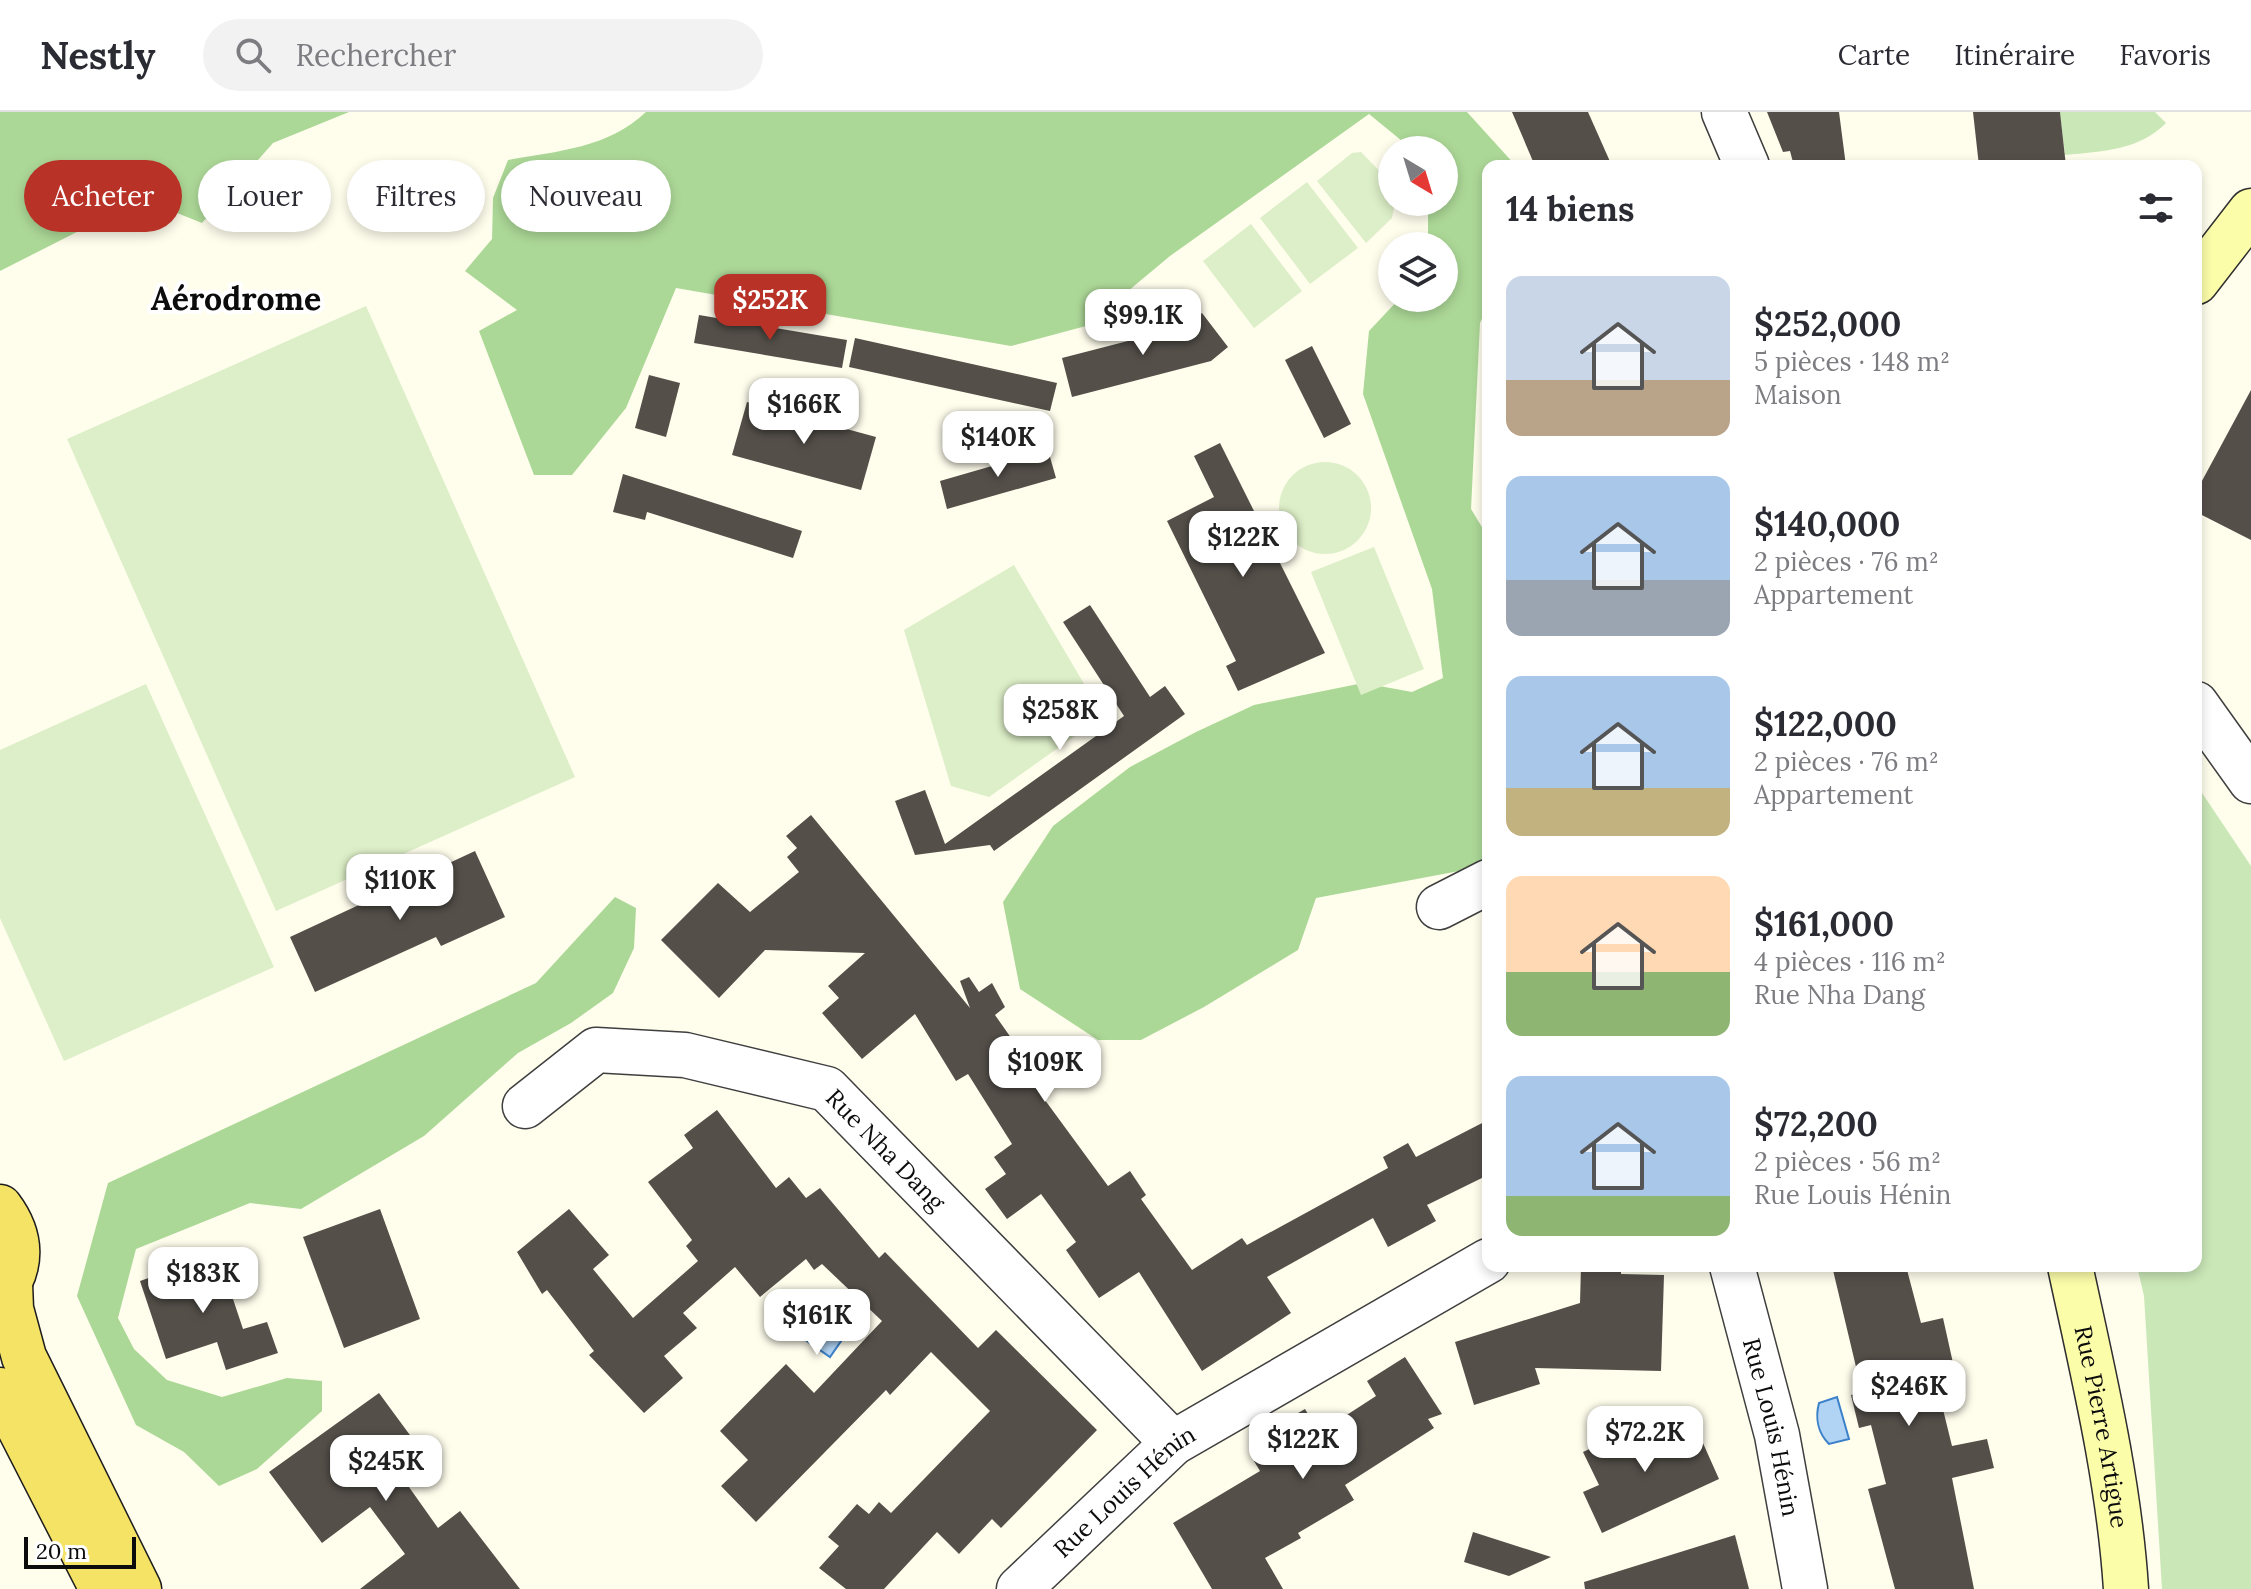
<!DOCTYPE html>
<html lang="fr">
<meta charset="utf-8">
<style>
:root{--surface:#fff;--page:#f2f2f3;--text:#2b2b33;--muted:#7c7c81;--line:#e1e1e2;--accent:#b83228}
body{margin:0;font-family:Lora,serif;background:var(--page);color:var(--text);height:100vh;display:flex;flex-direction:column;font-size:30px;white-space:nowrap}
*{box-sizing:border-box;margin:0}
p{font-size:26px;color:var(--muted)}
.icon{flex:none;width:44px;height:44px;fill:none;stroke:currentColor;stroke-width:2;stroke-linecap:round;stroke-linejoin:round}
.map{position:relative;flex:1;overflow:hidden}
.details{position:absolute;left:1482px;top:48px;width:720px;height:1112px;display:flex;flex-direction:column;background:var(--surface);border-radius:16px;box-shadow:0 4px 12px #0003}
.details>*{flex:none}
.guide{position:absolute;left:24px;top:48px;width:760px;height:72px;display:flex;gap:16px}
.needle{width:52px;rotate:142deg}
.fabs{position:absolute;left:1378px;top:24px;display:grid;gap:16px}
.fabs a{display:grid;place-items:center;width:80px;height:80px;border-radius:50%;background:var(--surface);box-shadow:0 4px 12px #0003;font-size:40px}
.scale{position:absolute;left:24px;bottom:20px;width:112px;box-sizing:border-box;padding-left:8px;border:4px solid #0c0c0c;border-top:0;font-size:22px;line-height:28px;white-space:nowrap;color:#0c0c0c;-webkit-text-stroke:6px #fff;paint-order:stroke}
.price{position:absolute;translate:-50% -68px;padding:0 18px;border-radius:16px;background:#fff;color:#222;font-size:26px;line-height:52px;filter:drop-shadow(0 2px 4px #0008)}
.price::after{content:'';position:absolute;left:50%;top:48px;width:24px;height:18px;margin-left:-12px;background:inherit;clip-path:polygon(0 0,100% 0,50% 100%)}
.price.on{background:var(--accent);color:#fff}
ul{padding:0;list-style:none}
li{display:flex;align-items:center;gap:24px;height:200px;padding:0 24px}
li span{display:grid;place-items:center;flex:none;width:224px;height:160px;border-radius:16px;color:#555}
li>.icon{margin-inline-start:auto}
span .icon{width:96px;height:96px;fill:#fffc;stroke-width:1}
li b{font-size:34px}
h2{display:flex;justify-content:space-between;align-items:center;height:96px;padding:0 24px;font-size:34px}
.chip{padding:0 28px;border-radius:36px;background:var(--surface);box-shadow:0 4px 12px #0003;font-size:28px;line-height:72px}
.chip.on{background:var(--accent);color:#fff}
header{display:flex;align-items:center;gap:48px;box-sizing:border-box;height:112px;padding:0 40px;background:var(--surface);border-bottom:2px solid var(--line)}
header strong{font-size:38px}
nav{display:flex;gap:44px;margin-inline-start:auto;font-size:28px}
.search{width:560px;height:72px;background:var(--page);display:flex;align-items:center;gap:20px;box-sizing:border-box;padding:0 28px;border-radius:44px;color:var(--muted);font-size:30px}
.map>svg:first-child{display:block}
</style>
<header>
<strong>Nestly</strong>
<div class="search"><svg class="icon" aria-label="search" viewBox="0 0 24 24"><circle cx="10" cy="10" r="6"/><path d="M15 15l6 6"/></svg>Rechercher</div>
<nav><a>Carte</a><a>Itinéraire</a><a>Favoris</a></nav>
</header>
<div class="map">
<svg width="2251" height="1477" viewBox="0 0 2251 1477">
<rect width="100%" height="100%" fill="#fffdec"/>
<!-- green -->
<g fill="#cae7b7">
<path d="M2060,0h95l11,11c-28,28 -63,28 -101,32z"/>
<path d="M2196,672l55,82v723h-89l-18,-293 -7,-30h59z"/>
</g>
<!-- forest -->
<g fill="#acd897">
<path d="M0,0h349l-76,31 -71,80 -60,-24 -142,72z"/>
<path d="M646,0h821l49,54h-28v139l-8,18 -9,186 17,28v321l-13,10 -159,30 -18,52 -94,57 -63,33h-43l-78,-51 -17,-87 50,-76 77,-59 66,-35 58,-27 109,-22 49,9 31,-14 -11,-89 -69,-195 6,-63 31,-33h44v-52h-16v-44h16v-52h-31l-44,-36 -199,142 -84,70 -75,20 -335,-58 -50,120 -54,67h-38l-55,-144 38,-21 -52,-39 27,-32 1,-41 15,-38c50,-9 100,-12 138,-48z"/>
<path d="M615,785l21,11 -2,40 -21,45 -42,30 -53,30 -94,83 -123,73 -51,-6 -114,46 -18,69 16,31 33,31 55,17 65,-19 35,3v30l-65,58 -38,17 -35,-34 -48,-27 -59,-129 31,-113 428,-200z"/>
</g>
<!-- pitch -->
<g fill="#ddefc8">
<path d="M1361,40l31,32v18h3l-3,16 -26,25 -49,-62 35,-28z"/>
<path d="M1307,70l51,66 -48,36 -50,-66z"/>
<path d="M1251,112l51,67 -48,37 -51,-67z"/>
<path d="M366,194l209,471 -299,134 -209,-472z"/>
<circle cx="1325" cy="396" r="46"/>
<path d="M1374,435l50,122 -63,26 -50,-123z"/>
<path d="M1014,453l89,151 -114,81 -38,-11 -47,-156z"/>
<path d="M146,572l128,283 -210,94 -64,-143v-168z"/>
</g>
<!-- water -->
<g fill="#b2d4f4" stroke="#3b80c9" stroke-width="2">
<path d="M832,1192l25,14 -27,39 -23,-16z"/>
<path d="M1837,1285l12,42 -20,5c-11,-11 -14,-26 -10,-41z"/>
</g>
<!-- building -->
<g fill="#544f49">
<path d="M1512,0h76l24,54h-77z"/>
<path d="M1767,0h72l7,54h-52l-4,-15 -7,1z"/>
<path d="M1973,0h87l6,54h-87z"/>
<path d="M1202,201l26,34 -17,14 -139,36 -10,-39 124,-32z"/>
<path d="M699,203l148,25 -5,28 -148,-25z"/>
<path d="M855,226l202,45 -7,28 -201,-44z"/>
<path d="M1312,234l39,78 -27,14 -39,-78z"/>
<path d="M649,263l31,8 -14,54 -31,-9z"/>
<path d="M2251,278v150l-55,-28v-20z"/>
<path d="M747,290l129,35 -15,53 -129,-35z"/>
<path d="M1220,331l105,210 -87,38 -12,-25 10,-5 -69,-140 47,-24 -20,-41z"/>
<path d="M1048,338l8,28 -109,31 -7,-28z"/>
<path d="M623,362l179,57 -9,27 -146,-46 -2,8 -32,-8z"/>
<path d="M1090,493l60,92 15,-11 20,28 -191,137 -4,-6 -75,10 -20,-54 30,-11 20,54 179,-128 -61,-94z"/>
<path d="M811,703l159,193 -10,-27 9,-4 10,15 13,-9 13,24 -10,8 43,61 -7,5 77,105 22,-15 16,24 -5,4 51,71 50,-32 5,7 141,-77 -5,-11 25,-14 8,14 72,-37v55l-61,30 9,16 -48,26 -15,-29 -106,59 24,36 -89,58 -63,-99 -40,26 -33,-48 10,-8 -35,-48 -34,25 -22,-30 21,-15 -12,-17 18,-13 -44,-70 -12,7 -41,-67 -53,45 -40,-46 17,-15 -11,-12 37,-33 -100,-3 -46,48 -58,-58 57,-57 32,29 49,-40 -12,-15 10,-9 -11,-12z"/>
<path d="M475,739l30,66 -64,29 -5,-9 -121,55 -25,-55z"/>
<path d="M717,998l59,78 13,-11 17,21 14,-10 59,70 6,-6 93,96 18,-18 101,100 -96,98 -9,-9 -33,35 -22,-22 -53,57h-38l-27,-21 20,-22 -11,-9 29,-33 12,10 10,-12 12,11 99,-102 -59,-59 -41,43 -4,-5 -130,132 -35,-36 27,-26 -28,-29 66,-67 28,29 68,-72 -60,-57 -8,6 -8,-11 -46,38 -25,-30 -52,46 14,15 -33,28 19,22 -39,35 -55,-58 5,-4 -47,-61 -5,4 -25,-42 52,-43 40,46 -16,14 40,49 65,-57 -12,-15 6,-6 -44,-58 45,-34 -9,-13z"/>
<path d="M380,1097l40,110 -76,29 -41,-111z"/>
<path d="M218,1142l25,75 24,-7 11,31 -52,17 -9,-28 -51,17 -26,-78z"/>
<path d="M1581,1154h40v8l43,1 -3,96 -126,-3 5,16 -66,21 -19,-63 125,-39z"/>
<path d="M1832,1154h74l15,57 22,-5 12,54 -20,5 17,69 35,-7 7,29 -42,10 22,111h-79l-27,-100 18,-5 -15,-59 -12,3 -8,-33 11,-3z"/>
<path d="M1405,1245l37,57 -14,5 6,9 -89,57 9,15 -56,33 3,5 -36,20 18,31h-71l-39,-66 87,-52 -6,-10 29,-17 -9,-17 31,-18 14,24 57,-37 -9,-15z"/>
<path d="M379,1281l50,68 -25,19 34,48 22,-17 60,78h-160l45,-35 -35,-47 -48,36 -53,-71z"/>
<path d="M1694,1311l25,56 -117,54 -19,-41 16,-7 -16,-33 56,-26 9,19z"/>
<path d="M1473,1420l78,25 -42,19 -45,-14z"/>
<path d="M1735,1423l14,54h-164l-1,-7z"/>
</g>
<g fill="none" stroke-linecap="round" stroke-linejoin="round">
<defs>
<g id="minor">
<path d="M1724,0l23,54"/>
<path d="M2196,592l55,77"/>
<path d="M1439,795l49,-25"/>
<path id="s1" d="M525,994l71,-56 89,5 142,34 346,354"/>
<path id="s2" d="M1732,1154l45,169 28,154"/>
<path id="s3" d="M1019,1477l154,-146 315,-182"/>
</g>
<g id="secondary">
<path d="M2196,170l55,-71"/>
<path id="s4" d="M2070,1154c23,107 49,214 56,323"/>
</g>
<g id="primary">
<path d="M0,1095c22,29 24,60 0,89"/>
<path d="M10,1172l1,25 13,48 115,232"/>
<path d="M0,1278l102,199"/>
</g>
</defs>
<!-- minor casing -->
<use href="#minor" stroke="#3f3f3f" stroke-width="47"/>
<!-- secondary casing -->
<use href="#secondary" stroke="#2e2e2e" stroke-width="47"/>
<!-- primary casing -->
<use href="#primary" stroke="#1d1d1d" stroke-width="47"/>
<!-- minor -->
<use href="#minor" stroke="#fff" stroke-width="44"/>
<!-- secondary -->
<use href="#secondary" stroke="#fcfda9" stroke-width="44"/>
<!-- primary -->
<use href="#primary" stroke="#f5e366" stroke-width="44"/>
</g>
<g text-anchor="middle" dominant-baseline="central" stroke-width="8" stroke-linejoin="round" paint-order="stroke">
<!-- street labels -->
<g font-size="24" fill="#0c0c0c" stroke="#fff">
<text stroke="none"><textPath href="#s1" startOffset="410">Rue Nha Dang</textPath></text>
<text stroke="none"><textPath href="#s2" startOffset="166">Rue Louis Hénin</textPath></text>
<text stroke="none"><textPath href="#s4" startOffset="164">Rue Pierre Artigue</textPath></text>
<text stroke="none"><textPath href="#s3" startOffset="144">Rue Louis Hénin</textPath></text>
</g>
<!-- district labels -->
<g font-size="32" font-weight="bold" fill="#0c0c0c" stroke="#fff">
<text x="236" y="186">Aérodrome</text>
</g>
</g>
</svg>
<div class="fabs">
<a><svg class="needle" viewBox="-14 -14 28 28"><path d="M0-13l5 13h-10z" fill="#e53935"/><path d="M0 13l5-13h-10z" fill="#7c7c81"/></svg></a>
<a><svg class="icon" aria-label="layers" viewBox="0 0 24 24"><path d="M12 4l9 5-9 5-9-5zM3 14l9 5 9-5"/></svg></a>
</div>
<div class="scale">20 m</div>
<b class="price on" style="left:770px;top:230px">$252K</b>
<b class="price" style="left:1143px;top:245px">$99.1K</b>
<b class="price" style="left:804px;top:334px">$166K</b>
<b class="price" style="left:998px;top:367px">$140K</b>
<b class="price" style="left:1243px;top:467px">$122K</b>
<b class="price" style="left:1060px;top:640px">$258K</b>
<b class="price" style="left:400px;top:810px">$110K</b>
<b class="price" style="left:1045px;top:992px">$109K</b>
<b class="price" style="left:203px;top:1203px">$183K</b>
<b class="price" style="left:817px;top:1245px">$161K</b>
<b class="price" style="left:1909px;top:1316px">$246K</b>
<b class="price" style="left:1645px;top:1362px">$72.2K</b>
<b class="price" style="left:1303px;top:1369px">$122K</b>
<b class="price" style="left:386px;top:1391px">$245K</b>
<div class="guide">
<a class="chip on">Acheter</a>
<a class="chip">Louer</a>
<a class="chip">Filtres</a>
<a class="chip">Nouveau</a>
</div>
<section class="details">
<h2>14 biens<svg class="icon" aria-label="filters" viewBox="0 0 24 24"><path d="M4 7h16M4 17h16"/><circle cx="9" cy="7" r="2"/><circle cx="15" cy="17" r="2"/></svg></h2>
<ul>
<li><span style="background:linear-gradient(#c9d6e8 65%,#b9a48a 0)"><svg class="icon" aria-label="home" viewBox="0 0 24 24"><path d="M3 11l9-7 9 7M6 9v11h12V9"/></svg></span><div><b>$252,000</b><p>5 pièces · 148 m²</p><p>Maison</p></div></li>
<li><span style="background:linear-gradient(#a9c7e8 65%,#9aa5b1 0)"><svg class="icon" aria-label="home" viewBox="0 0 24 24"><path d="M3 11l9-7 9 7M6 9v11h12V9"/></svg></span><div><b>$140,000</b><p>2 pièces · 76 m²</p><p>Appartement</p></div></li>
<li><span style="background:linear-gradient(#a9c7e8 70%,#c2b280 0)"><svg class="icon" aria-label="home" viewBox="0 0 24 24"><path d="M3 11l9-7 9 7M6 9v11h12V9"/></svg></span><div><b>$122,000</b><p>2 pièces · 76 m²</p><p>Appartement</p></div></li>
<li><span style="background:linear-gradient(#ffd9b3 60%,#8fb573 0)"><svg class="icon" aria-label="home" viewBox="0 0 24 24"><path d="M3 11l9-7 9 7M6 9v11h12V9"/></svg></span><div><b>$161,000</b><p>4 pièces · 116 m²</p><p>Rue Nha Dang</p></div></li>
<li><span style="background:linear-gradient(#a9c7e8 75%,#8fb573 0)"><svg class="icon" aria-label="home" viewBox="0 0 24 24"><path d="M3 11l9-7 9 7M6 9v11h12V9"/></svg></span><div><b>$72,200</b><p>2 pièces · 56 m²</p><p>Rue Louis Hénin</p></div></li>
</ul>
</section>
</div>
